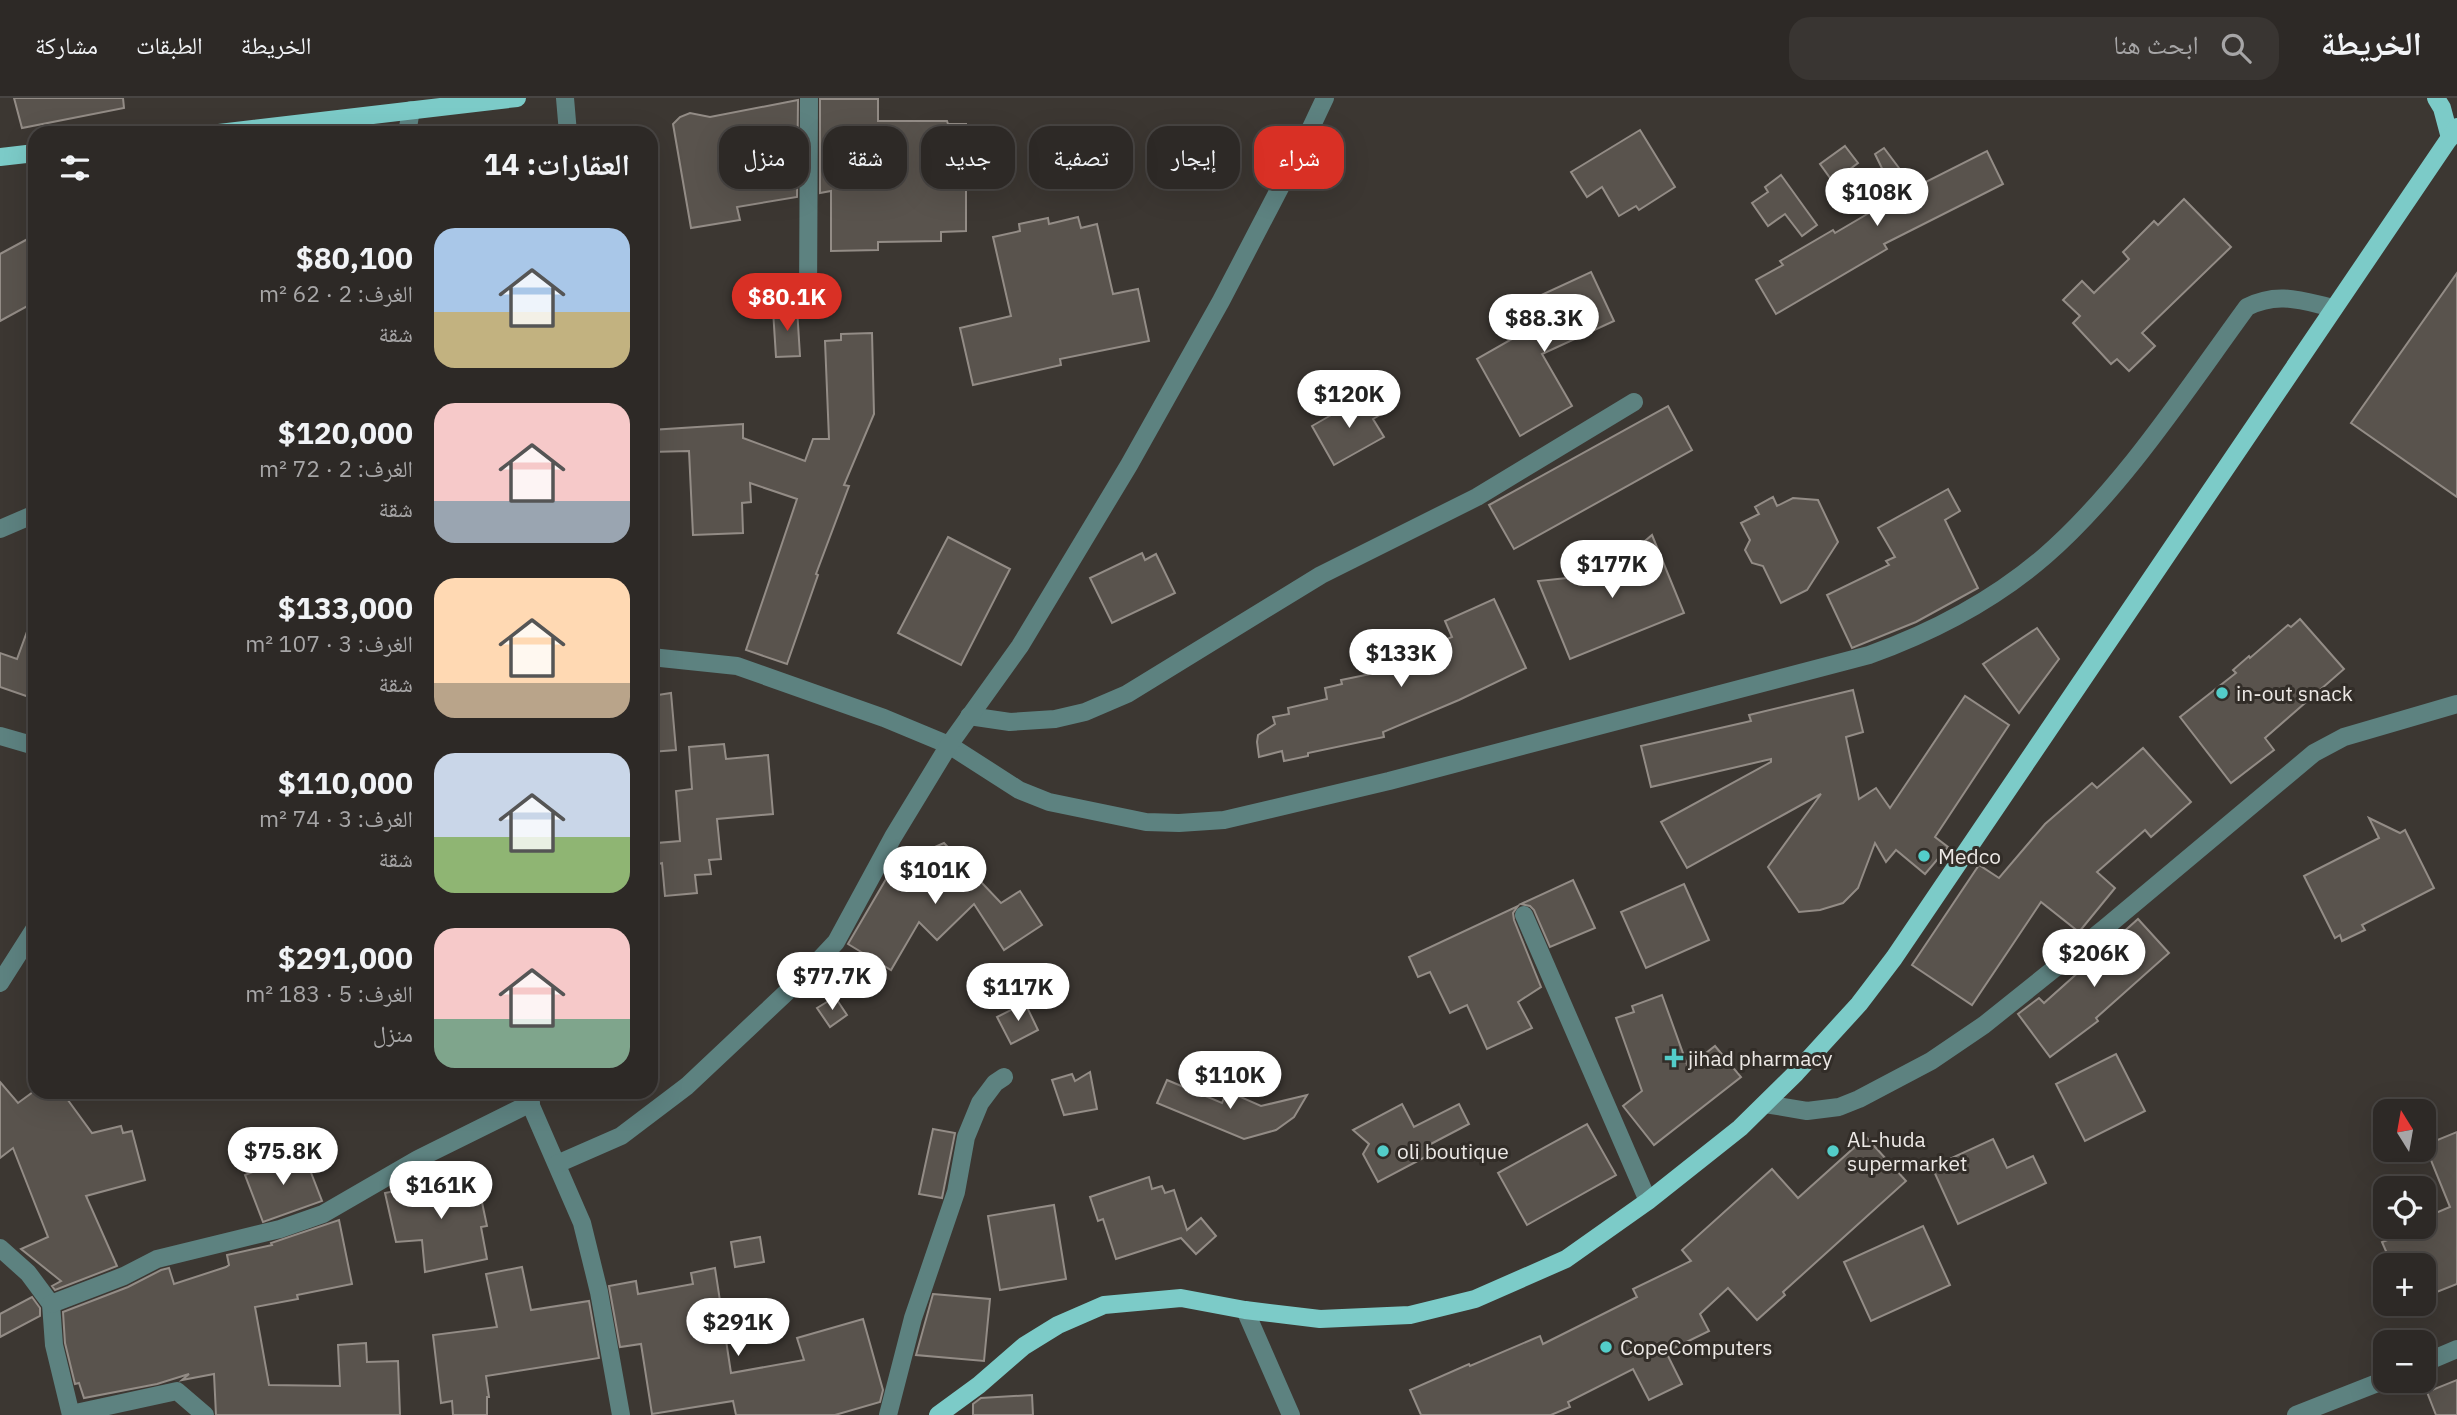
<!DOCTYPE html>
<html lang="ar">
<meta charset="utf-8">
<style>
:root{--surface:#2d2926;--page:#393532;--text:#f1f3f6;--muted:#a7a6a7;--line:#484543;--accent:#d93025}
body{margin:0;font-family:"IBM Plex Sans","Noto Naskh Arabic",sans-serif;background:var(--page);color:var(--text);direction:rtl;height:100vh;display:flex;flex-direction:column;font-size:26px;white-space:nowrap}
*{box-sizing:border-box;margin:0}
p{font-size:23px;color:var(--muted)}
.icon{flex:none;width:38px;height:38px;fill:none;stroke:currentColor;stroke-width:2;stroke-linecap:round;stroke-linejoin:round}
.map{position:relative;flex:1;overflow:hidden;direction:ltr}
.sheet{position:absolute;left:28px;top:28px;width:630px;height:973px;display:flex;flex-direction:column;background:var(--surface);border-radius:21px;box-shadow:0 7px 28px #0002,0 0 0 2px var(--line);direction:rtl}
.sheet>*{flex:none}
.top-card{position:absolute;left:679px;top:28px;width:665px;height:63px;direction:rtl;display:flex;gap:14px}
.needle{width:46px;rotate:349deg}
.fabs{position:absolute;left:2373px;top:1001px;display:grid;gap:14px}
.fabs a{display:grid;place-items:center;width:63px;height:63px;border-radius:14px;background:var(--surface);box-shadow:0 7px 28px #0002,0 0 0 2px var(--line);font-size:35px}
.price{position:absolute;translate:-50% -60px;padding:0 16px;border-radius:24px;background:#fff;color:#222;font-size:23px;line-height:46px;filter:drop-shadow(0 2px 4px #0008)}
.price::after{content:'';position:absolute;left:50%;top:42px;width:21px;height:16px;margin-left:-10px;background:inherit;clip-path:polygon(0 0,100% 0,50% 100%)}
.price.current{background:var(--accent);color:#fff}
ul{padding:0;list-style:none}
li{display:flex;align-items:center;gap:21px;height:175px;padding:0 28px}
li span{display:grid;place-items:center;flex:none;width:196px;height:140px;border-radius:21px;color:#555}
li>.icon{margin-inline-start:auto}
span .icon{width:84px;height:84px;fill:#fffc;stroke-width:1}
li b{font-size:30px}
h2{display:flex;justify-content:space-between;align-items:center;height:84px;padding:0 28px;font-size:30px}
.pill{padding:0 24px;border-radius:21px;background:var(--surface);box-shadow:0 7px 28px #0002,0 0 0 2px var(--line);font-size:24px;line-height:63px}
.pill.current{background:var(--accent);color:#fff}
header{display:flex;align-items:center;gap:42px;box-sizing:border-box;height:98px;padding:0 35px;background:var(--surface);border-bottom:2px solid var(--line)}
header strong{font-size:33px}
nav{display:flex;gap:38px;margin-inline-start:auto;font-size:24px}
.search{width:490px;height:63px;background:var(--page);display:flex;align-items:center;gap:18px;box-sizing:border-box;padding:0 24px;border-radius:21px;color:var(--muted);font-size:26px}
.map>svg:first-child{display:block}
</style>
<header>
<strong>الخريطة</strong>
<div class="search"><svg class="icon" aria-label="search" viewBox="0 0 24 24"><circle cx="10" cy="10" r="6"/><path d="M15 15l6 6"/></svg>ابحث هنا</div>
<nav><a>الخريطة</a><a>الطبقات</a><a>مشاركة</a></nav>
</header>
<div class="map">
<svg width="2457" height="1317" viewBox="0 0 2457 1317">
<rect width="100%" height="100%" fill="#3c3732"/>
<!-- building -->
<g fill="#59534d" stroke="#938c86" stroke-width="2">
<path d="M14,0h109l1,10 -102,20z"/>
<path d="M820,1h58v22h69l1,3h18v107l-25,1v9l-63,1v8l-47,1v-60l-11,2z"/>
<path d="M798,2l-1,97 -60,10 3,13 -49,8 -18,-104 7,-7 10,-4 20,4z"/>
<path d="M1640,32l35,57 -36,23 -3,-4 -17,10 -17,-29 -15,10 -16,-25z"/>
<path d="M1845,48l13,17 -25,19 -13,-18z"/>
<path d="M1884,50l30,40 73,-37 16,33 -119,60 3,5 -111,65 -20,-34 27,-15 -3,-4 53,-31 2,3 61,-36 -21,-43z"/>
<path d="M1781,77l36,50 -15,11 -17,-22 -17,12 -16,-23 16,-11 -3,-5z"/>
<path d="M2184,101l47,48 -89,86 13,13 -26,25 -12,-12 -6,5 -38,-41 7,-7 -17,-16 19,-19 12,12 35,-34 -6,-7 31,-31 4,4z"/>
<path d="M1078,119l3,11 16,-4 16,70 25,-5 11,52 -89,18 1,6 -88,20 -13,-57 51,-12 -18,-79 27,-6 -1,-7 29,-6 1,6z"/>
<path d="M35,137v67l-35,19v-67z"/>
<path d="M1591,174l23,49 -72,33 30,52 -52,30 -43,-77 70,-40 -10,-22z"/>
<path d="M2457,175v224l-106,-74z"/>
<path d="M797,210l3,48 -24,1 -3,-47z"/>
<path d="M872,235l2,81 -30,71 5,1 -33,88 2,1 -31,89 -41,-14 51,-151 -47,-16 1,19 -9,1 1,30 -50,2 -4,-84 -38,1v-22l92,-6v14l62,23 8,-22h16l-4,-98 16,-1v-6z"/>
<path d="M1368,296l12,21 -7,4 11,18 -50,28 -22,-39z"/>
<path d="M1668,308l24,44 -178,99 -25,-44z"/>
<path d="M1948,391l12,22 -15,9 33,68 -62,34 -64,26 -25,-53 62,-30 -3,-4 9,-4 -17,-29z"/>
<path d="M1773,399l4,9 16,-8 25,2 20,42 -31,48 -26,13 -18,-37 -11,-3 -7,-13 5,-10 -9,-17 18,-9 -4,-7z"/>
<path d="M1652,437l32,78 -114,46 -32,-78 29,-3 4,-5 9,1 8,-7h9l9,-7 26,-8z"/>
<path d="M948,439l62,32 -49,96 -63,-32z"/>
<path d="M1142,455l3,7 11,-6 19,39 -63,30 -22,-45z"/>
<path d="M1494,501l32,69 -67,32 -76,32 1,5 -76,16v3l-24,5 -2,-10 -23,6 -2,-15 1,-7 17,-11 -2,-7 16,-3 -1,-6 39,-9 -2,-11 17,-4 -1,-4 44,-9 -2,-5 69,-29 -7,-16z"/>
<path d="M32,520l3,1v80l-35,-12v-34l17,6z"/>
<path d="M2300,521l44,50 -79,69 9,12 -43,33 -51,-66 56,-44 -3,-3 16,-14 1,2 38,-33 3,2z"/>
<path d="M2037,530l22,31 -40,54 -36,-49z"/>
<path d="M1853,592l10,42 -17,5 13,62 17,-11 14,20 75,-112 44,29 -74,112 13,10 -23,27 -29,-24 -10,12 -11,-19 -17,45 -15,15 -23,7 -21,2 -31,-45 53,-73 -134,74 -26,-46 110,-60v-3l-120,28 -10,-41 110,-25 -2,-6z"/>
<path d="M671,595l5,57 -25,2v-56z"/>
<path d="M724,646l2,15 42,-4 5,59 -56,5 4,40 -12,1 2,14 -16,1 2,18 -32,3 -3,-33 -3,1 -2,-21 23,-2 -4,-50 16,-2 -3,-42z"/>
<path d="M2143,650l48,54 -40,35 -6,-7 -48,42 18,16 -36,44 -38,-30 -69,103 -60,-40 67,-100 20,13 46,-54 47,-41 5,5z"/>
<path d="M2369,720l31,15 5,-3 29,58 -72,37 3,5 -23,11 -2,-6 -5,3 -31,-62 75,-38z"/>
<path d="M944,745l57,60 19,-12 22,34 -38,25 -30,-46 -37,36 -18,-18 -28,48 -43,-26 41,-70 -2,-3 2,-4z"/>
<path d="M1573,782l22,48 -45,19 -16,-37 -4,-4 -9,-2z"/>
<path d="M1684,786l25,56 -63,28 -25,-56z"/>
<path d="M1518,808l-5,7 1,7 27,67 -23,15 14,26 -45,21 -20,-44 -17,8 -20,-41 -12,5 -9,-20z"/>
<path d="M2138,821l31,34 -73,65 2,3 -48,36 -32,-43 21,-16 5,5z"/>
<path d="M1662,897l26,72 27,-21 26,31 -87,68 -31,-39 19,-15 -26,-73 18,-6 -2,-6z"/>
<path d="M835,899l12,18 -17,12 -13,-19z"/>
<path d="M1025,905l13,27 -27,14 -14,-27z"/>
<path d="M2116,956l29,57 -60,30 -29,-57z"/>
<path d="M1090,974l7,37 -33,6 -12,-35 20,-6 3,7z"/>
<path d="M1167,982l55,23 5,-12 34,15 46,-11 -13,22 -18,13 -32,9 -87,-36z"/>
<path d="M0,984l18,21 15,-11h29l30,41 29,-7 2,7 9,-2 13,49 -59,16 31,70 -62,24 -3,-4 9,-5 -40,-32 27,-12 -35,-89 -13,10z"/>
<path d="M1402,1006l12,23 45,-23 10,20 -44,23 4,8 -51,27 -15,-28 6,-10 -16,-14z"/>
<path d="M1587,1026l29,51 -89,50 -29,-52z"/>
<path d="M933,1031l22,4 -13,65 -23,-4z"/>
<path d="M2457,1034v152l-33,13v-32h-32l-10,-23 42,-15 5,-4 -3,-6 24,-10 -22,-54 5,-3 -3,-7z"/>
<path d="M1866,1039l40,44 -123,111 2,3 -28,25 -29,-32 -28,26 9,17 -43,21 16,32 -33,16 -16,-31 -65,33 2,5 -19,8h-130l-11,-25 59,-26 1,2 70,-30 3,8 94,-47 -4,-8 58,-28 -9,-11 90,-81 26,29z"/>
<path d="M1993,1041l14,29 26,-12 13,27 -88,41 -26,-57z"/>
<path d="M303,1054l19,49 -59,21 -18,-47z"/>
<path d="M476,1076l11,52 -6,1 6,32 -62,13 -3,-32 -26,2 -11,-49z"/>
<path d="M1149,1079l3,12 10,-3 3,7 9,-3 13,40 14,-12 15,18 -20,18 -15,-16 -65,21 -13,-40 -5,2 -8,-24z"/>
<path d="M1054,1107l12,74 -66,11 -12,-74z"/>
<path d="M339,1122l13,64 -55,11 1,4 -43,8 14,78 71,1 -2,-41 28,-2 1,19 31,-1 2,54h-184l-2,-41 -32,6 7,-6 -32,10 -73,14 -5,-15 -4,1 -10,-41 -2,-31 65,-25 33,-17 8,-2 5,16 52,-17 3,-2 -2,-10 45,-10 -1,-2z"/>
<path d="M1923,1128l27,59 -79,36 -27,-59z"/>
<path d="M760,1139l4,25 -29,5 -4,-25z"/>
<path d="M522,1169l9,43 58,-9 10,57 -113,18 3,21h-2v18h-34l-1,-14 -11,2 -8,-68 64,-8 -11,-53z"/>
<path d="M715,1170l16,105 73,-13 -7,-22 66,-19 20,71 -3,12 -45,13h-99l-3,-14 -81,13 -11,-70 -21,3 -11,-61 27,-5 2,13 55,-10 -2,-11z"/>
<path d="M933,1196l57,5 -6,62 -68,-6z"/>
<path d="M32,1199l8,11v8l-40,21v-23z"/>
<path d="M2457,1282v35h-21l-9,-23z"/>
<path d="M1032,1297l1,20h-60v-11l8,-6z"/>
</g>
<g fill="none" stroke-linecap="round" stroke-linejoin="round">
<!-- minor -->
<g stroke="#5d8280" stroke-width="18">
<path d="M565,0l3,35"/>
<path d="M407,35l4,-23"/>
<path d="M808,202l1,-202"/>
<path d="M0,431l35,-15"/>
<path d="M651,559l86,9 147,52 65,27 70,45 30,12 97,20 33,1 45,-3 165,-39 480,-126c64,-23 125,-55 176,-99 77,-67 142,-167 202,-249 31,-16 55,-6 87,1"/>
<path d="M969,618l41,6 45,-3 30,-7 42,-18 194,-119 156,-78 157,-95"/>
<path d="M0,638l35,10"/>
<path d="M1524,817l124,286"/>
<path d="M0,885l35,-55"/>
<path d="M525,994l57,131 17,69 22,123"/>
<path d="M1765,1006l42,7 32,-4 20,-8 72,-38 53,-36 121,-97 209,-175 30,-16 113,-33"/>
<path d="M557,1066l64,-28 66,-50 119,-112 30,-32 57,-105 56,-92 71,-99 109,-181 92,-164 87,-167 17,-36"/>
<path d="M0,1150l28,25 23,31 3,41 17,70"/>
<path d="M51,1206l73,-28 33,-17 123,-30 43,-15 95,-55 113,-56"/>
<path d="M1245,1212l46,105"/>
<path d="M2424,1265l33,-14"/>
<path d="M71,1316l106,-23 28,24"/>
<path d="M888,1317l25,-97 43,-126 10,-55 14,-34 15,-20 9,-6"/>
<path d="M2296,1317l89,-35"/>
</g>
<!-- major -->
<g stroke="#7ccbc8" stroke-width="18">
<path d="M2436,0l6,10 8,30"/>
<path d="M219,35l298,-35"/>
<path d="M0,59l35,-4"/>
<path d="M938,1317l41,-30 45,-39 34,-21 46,-20 77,-7 64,12 75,9 90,-4 65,-16 91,-40 82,-58 92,-73 56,-55 63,-69 35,-46 563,-831"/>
</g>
</g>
<!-- markers -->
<g fill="#53cdc9" stroke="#322d28" stroke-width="2.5">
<circle cx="2222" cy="595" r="7"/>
<circle cx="1924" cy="758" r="7"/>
<path d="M1670.5 949.5h7v7h7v7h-7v7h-7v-7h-7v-7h7z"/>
<circle cx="1383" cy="1053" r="7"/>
<circle cx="1833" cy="1053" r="7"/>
<circle cx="1606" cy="1249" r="7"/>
</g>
<g text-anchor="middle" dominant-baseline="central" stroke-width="6" stroke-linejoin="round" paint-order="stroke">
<!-- poi labels -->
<g font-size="21" fill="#ece8e5" stroke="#322d28" text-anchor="start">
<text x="2236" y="595">in-out snack</text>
<text x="1938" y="758">Medco</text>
<text x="1688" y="960">jihad pharmacy</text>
<text x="1847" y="1041">AL-huda<tspan x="1847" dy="24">supermarket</tspan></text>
<text x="1397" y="1053">oli boutique</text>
<text x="1620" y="1249">CopeComputers</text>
</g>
</g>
</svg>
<div class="fabs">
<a><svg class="needle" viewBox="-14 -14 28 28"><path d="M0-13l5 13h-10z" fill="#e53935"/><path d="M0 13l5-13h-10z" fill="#a7a6a7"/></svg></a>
<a><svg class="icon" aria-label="locate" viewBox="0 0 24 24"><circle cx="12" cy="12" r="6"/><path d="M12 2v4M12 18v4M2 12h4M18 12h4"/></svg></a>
<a>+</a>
<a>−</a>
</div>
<b class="price" style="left:1877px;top:130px">$108K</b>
<b class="price current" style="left:787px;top:235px">$80.1K</b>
<b class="price" style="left:1544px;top:256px">$88.3K</b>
<b class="price" style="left:1349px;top:332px">$120K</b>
<b class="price" style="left:1612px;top:502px">$177K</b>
<b class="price" style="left:1401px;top:591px">$133K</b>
<b class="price" style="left:935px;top:808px">$101K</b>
<b class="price" style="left:2094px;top:891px">$206K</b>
<b class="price" style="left:832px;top:914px">$77.7K</b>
<b class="price" style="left:1018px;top:925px">$117K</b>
<b class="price" style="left:1230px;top:1013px">$110K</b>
<b class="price" style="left:283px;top:1089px">$75.8K</b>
<b class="price" style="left:441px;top:1123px">$161K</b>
<b class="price" style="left:738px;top:1260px">$291K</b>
<div class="top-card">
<a class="pill current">شراء</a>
<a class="pill">إيجار</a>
<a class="pill">تصفية</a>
<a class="pill">جديد</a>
<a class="pill">شقة</a>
<a class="pill">منزل</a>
</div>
<section class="sheet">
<h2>العقارات: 14<svg class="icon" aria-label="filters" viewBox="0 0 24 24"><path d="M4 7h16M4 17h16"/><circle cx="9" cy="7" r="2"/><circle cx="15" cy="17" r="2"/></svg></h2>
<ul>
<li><span style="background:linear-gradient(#a9c7e8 60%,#c2b280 0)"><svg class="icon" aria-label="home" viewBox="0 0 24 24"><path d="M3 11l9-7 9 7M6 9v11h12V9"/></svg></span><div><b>$80,100</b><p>الغرف: 2 · 62 m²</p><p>شقة</p></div></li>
<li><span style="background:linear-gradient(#f6c9c9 70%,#9aa5b1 0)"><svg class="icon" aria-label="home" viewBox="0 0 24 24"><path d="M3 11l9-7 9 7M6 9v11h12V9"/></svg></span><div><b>$120,000</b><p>الغرف: 2 · 72 m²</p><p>شقة</p></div></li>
<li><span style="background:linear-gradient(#ffd9b3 75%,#b9a48a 0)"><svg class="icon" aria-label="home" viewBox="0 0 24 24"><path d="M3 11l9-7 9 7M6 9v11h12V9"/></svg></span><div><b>$133,000</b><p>الغرف: 3 · 107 m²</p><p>شقة</p></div></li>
<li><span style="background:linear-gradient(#c9d6e8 60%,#8fb573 0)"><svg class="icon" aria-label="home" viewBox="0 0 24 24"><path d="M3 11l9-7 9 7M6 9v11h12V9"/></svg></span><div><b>$110,000</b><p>الغرف: 3 · 74 m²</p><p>شقة</p></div></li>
<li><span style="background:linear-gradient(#f6c9c9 65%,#7fa58c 0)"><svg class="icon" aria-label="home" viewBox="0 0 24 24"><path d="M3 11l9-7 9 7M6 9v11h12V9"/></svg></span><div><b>$291,000</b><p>الغرف: 5 · 183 m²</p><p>منزل</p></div></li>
</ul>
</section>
</div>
